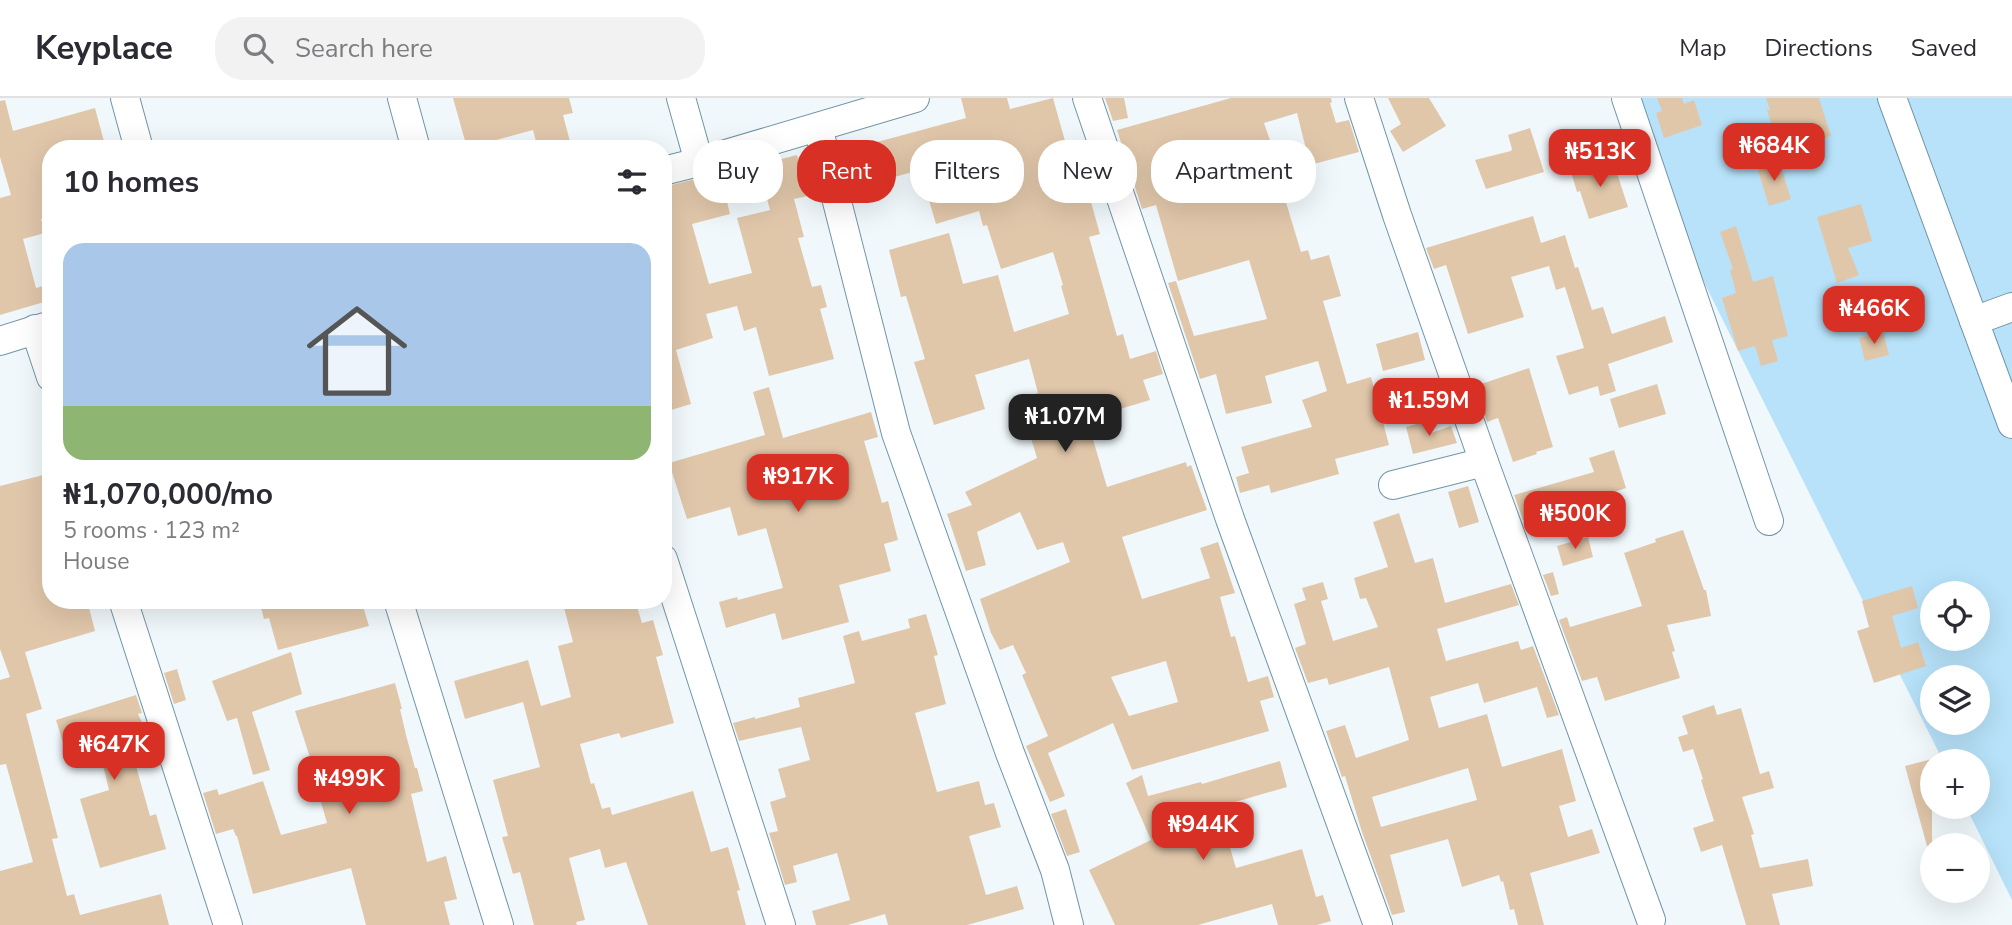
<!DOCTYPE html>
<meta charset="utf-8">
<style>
:root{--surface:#fff;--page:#f2f2f3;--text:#2b2b33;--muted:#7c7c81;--line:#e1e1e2;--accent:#d93025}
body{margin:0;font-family:"Nunito Sans",sans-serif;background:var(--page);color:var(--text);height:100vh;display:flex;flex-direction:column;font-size:26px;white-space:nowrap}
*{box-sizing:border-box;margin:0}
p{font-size:23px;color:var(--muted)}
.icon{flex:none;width:38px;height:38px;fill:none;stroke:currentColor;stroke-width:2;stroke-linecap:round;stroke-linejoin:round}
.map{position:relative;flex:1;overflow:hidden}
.details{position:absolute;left:42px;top:42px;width:630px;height:469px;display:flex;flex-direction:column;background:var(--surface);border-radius:28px;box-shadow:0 7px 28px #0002}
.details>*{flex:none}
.banner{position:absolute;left:693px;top:42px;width:665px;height:63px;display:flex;gap:14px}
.buttons{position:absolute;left:1920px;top:483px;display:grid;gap:14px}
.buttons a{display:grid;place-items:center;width:70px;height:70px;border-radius:50%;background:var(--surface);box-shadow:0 7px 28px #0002;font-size:35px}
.price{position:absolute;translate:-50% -60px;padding:0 16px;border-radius:14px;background:var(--accent);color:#fff;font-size:23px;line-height:46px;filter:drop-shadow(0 2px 4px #0008)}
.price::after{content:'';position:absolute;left:50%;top:42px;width:21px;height:16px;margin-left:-10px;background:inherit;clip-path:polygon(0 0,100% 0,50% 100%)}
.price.active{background:#222;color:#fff}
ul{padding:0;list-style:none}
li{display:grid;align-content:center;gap:14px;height:371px;padding:0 21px}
li span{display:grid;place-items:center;height:217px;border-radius:21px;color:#555}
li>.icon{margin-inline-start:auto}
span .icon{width:126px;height:126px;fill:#fffc;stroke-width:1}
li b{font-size:30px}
h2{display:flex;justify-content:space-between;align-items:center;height:84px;padding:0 21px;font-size:30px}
.chip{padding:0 24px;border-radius:28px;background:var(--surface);box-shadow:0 7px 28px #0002;font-size:24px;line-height:63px}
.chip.active{background:var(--accent);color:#fff}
header{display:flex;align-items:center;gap:42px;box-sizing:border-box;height:98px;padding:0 35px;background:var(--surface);border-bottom:2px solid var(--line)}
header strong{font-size:33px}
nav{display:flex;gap:38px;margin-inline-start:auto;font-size:24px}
.search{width:490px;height:63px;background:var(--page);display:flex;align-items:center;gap:18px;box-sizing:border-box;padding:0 24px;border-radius:28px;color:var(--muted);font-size:26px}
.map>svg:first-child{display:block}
</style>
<header>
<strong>Keyplace</strong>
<div class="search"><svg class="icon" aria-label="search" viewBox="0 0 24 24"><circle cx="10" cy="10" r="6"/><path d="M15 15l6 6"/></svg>Search here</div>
<nav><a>Map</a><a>Directions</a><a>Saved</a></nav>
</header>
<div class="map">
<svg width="2012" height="827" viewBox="0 0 2012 827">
<rect width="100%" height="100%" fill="#f0f8fc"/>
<!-- green -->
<path fill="#b7e2f9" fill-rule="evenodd" d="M1612,0h400v802l-46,-93h12v-46h-35zM1932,495h46v46h-46zM1932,579h46v46h-46z"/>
<!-- building -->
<g fill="#e1c7aa" fill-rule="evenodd">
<path d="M453,0h116l4,15 -10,2 9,34h-34l-5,-19 -66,18z"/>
<path d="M961,0h46l3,11 43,-11 26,93 8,-3 13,46 -11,3 28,99 6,-2 7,25 26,-8 7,23 -20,6 7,20 -63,19 20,68 79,-25 1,5 4,-2 16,45 -85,27 20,62 68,-21 -10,-30 18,-6 17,51 -15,4 11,40 4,-1 13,46 20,-6 6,21 -14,4 9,30 -137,39 -19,-47 -65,30 17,43 -15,6 -24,-56 22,-10 -26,-61 4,-2 -13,-28 -13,5 -9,-17 -11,-34 90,-37 -7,-20 -26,8 -17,-38 -43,20 9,33 -20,6 -19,-57 25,-9 -7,-13 72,-34 -18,-59 19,-6 -9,-34 -54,16 10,34 -51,16 -20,-63 11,-3 -19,-63 -5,1 -12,-47 60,-17 14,51 35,-9 16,57 55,-18 -8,-28 2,-1 -10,-33 -52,17 -14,-44 -4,1 -4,-15 -43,13 -16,-54 -44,12 -10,-37 100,-27zM1166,563l12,41 -49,14 -18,-39z"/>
<path d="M1105,0h19l4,20 -15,3z"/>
<path d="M1231,0h100l1,4 -2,1 6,20 13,-3 10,32 -49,13 -13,-52 -33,10 22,64 -4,2 19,63 7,-2 3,10 18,-5 12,41 -18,5 24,83 24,-7 18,68 -54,14 4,15 -68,19 -2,-8 -29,8 -4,-16 13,-4 -8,-26 71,-20 -10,-27 25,-9 -9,-30 -53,15 7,27 -46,11 -10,-40 -16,5 -32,-96 8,-2 18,55 73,-17 -18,-59 -71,21 -22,-76 -14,4 -25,-79z"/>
<path d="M1388,0h41l17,28 -43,26 -13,-21 11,-7z"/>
<path d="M1657,0h25l2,6 10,-4 8,25 -38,13 -8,-25 6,-2z"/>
<path d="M1766,0h53l12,38 -50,16 -14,-42h3z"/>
<path d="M5,2l8,31 82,-23 11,41h-55v67l-10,3 4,14 -22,6 13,49 15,-4v16l-51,15v-117l11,-3 -11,-38v-56z"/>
<path d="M1530,30l14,44 -58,17 -11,-29 36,-9 1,-2 -4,-14z"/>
<path d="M797,57l11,41 -14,3 10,38 -6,1 14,49 9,-2 6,22 -7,2 14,50 -65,17 -13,-49 -12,4 -7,-25 -31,8 7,24 -37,12 15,54 -20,6 -8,-28v-134l6,-1 -6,-19v-41l57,-14 10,41 -38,10 17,60 43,-11 -15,-55 33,-8 -12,-45z"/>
<path d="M1613,63l15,46 -39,12 -9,-28 -3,1 -6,-20z"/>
<path d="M1779,63l12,38 -22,7 -12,-39z"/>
<path d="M1861,106l11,37 -24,7 11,27 -22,8 -20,-66z"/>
<path d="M1533,118l8,27 24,-8 10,33 3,-1 14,43 11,-3 9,27 53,-18 8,26 -65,22 8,27 -16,5 -2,-10 -29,9 -13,-39 28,-8 -19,-61 -9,3 -7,-24 -38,11 13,40 -56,17 -22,-69 -12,4 -8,-21z"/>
<path d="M1736,128l17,56 20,-6 15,60 -16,4 6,21 -17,5 -6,-20 -17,5 -16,-53 14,-5 -6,-23 3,-1 -13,-37z"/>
<path d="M1883,233l6,24 -24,6 -6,-23z"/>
<path d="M1418,234l7,28 -42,11 -7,-27z"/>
<path d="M1529,270l24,79 -17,5 1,2 -24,8 -15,-44 -11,4 -12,-36z"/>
<path d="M1657,286l9,30 -47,14 -9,-29z"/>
<path d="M769,289l14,51 88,-26 7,25 -14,4 18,62 6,-2 10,39 -14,4 7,27 -52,14 10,37 -67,18 -7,-27 -49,15 -7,-26 18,-5 1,3 45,-12 -17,-60 -28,8 -8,-29 -43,12 -18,-56 96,-28 -12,-43z"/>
<path d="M1428,323l3,12 20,-7 6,17 -44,11 -7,-27z"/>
<path d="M1614,352l12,38 -27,9v3l-57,17 -1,-2 -18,5 -9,-25 80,-23 -5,-14z"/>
<path d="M51,375v127h36l8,31 -70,21 17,57 -16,5 32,124 -6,1 15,57 7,-2 6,21 81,-21 8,31h-169v-54l33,-9 -27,-98 -6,1v-85l10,-3 -10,-28v-163z"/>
<path d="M1468,388l11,36 -20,6 -11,-36z"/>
<path d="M1399,415l16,50 18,-5 12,45 66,-19 8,21 -82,24 9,32 72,-20 3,9 12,-4 26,69 -12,3 -10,-31 -53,16 -6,-20 -48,14 9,31 48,-14 15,53 60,-18 14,52 -17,5 9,31 24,-8 8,24 -70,20 14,52h-26l-4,-16 -4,1 -7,-29 -2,1 -2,-7 -37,12 -14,-48 -58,16 15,57 -13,3 -30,-83 -17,-56 -3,1 -16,-46 19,-6 11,33 53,-18 -20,-73 -60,18 -2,-7 -19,5 -13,-35 11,-4 -12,-40 12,-4 -4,-12 21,-6 5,17 -7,2 12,40 45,-14 -12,-29 -6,1 -6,-21 34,-11 -15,-45zM1468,670l9,32 -96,27 -9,-30z"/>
<path d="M1683,432l21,60h2l5,26 -44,9 8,26 -3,1 8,26 -75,23 -8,-24 -15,4 -23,-61 8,-3 3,10 72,-21 -18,-53 32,-11 -1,-3z"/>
<path d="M1588,439l5,20 -30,9 -6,-20z"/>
<path d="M1553,474l6,22 -8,2 -8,-21z"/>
<path d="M1912,488l6,22 -26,8 9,32 17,-6 8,24 -52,17 -17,-52 12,-4 -7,-26z"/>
<path d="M259,502h102l8,26 -91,24 -9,-32 -5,1z"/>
<path d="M562,502h73l7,23 11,-3 10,35 -7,2 18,66 -53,15 -2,-5 -39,11 11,40 3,-1 8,26 8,-2 2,8 81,-24 18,61 17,-5 12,43 -3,1 9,34h-98l-22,-63 -21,6 -5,-19 -31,9 16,62 -9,2 1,3h-43l-14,-53 -7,2 -11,-37 6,-1 -15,-56 47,-13 -17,-65 -58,17 -11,-38 74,-21 13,46 30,-9 -13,-51 15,-4z"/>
<path d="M926,516l12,41 -4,1 12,48 -31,9 22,79 42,-11 6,24 9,-2 7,24 -32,9 17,59 31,-9 7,23 -57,16h-79l-3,-11 -37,11h-32l-4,-14 38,-11 -13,-47 -44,13 4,16 -12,3 -16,-52 9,-2 -8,-29 16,-5 -8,-28 32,-9 -9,-33 -62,14 -6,-18 22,-6v2l45,-12 -2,-9 57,-15 -12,-47 16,-5 3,10 48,-13 -2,-9z"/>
<path d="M291,554l11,42 -50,18 18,58 -17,5 -16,-57 -10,3 -15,-40z"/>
<path d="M177,571l9,31 -12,4 -10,-31z"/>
<path d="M395,585l7,26h-2l6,26 9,33h2l6,23 -12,3 16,68 19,-6 11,43 -13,3 6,23h-84l-15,-57 -98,26 -16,-58h-1l-3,-7 -17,5 -13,-41 14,-4 2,6 44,-14 18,54 46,-12 -15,-52 2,-1 -19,-59z"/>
<path d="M136,597l6,18 -4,1 6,13 -17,7 23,82 6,-2 10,35 -66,19 -20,-69 29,-9 -9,-38 -31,10 -13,-42z"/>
<path d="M1714,607l3,10 24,-7 19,66 9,-3 5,17 -32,9 12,37 -3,1 9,33 48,-9 5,27 -41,8 8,31h-34l-24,-80 -21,7 -8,-24 21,-7 -13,-41 2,-1 -10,-30 -10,3 -5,-15 10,-3 -6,-18z"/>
<path d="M1932,661v86l-5,1 -22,-80z"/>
<path d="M1280,663l7,26 -69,20 18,61 66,-19 14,48 7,-2 8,26 -14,4h-39l-6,-21 -74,21h-83l-26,-55 62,-30 -25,-57 16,-8 6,21 53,-14 1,2z"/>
<path d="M1066,711l14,43 -13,4 -16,-42z"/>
</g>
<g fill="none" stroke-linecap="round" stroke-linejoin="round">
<defs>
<g id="minor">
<path d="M125,0l14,51"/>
<path d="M402,0l14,51"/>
<path d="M681,0l18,64"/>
<path d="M1087,0l143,421 148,406"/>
<path d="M1359,0l38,117 87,247 167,458"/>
<path d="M1626,0l143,423"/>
<path d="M1892,0l120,326"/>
<path d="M818,29l78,306 114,320 45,117 14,55"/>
<path d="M663,73l36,-9 216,-64"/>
<path d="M1974,223l38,-14"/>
<path d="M35,231l16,48"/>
<path d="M0,243l51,-16"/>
<path d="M1393,387l91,-23"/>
<path d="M663,461l118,366"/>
<path d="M123,502l105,325"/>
<path d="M398,502l101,325"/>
</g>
</defs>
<!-- minor casing -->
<use href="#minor" stroke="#7195a8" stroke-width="30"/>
<!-- minor -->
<use href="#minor" stroke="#fff" stroke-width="28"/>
</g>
</svg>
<div class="buttons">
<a><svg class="icon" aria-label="locate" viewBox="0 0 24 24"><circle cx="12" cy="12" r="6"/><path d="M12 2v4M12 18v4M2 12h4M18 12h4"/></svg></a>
<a><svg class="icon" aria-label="layers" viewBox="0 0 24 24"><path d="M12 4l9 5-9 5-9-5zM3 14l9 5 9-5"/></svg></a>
<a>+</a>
<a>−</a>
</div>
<b class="price" style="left:1774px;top:85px">₦684K</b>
<b class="price" style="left:1600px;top:91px">₦513K</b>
<b class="price" style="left:1874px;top:248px">₦466K</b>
<b class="price" style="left:1429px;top:340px">₦1.59M</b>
<b class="price active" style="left:1065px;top:356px">₦1.07M</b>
<b class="price" style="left:798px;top:416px">₦917K</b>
<b class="price" style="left:1575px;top:453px">₦500K</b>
<b class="price" style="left:114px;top:684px">₦647K</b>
<b class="price" style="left:349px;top:718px">₦499K</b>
<b class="price" style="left:1203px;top:764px">₦944K</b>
<div class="banner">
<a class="chip">Buy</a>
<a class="chip active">Rent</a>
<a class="chip">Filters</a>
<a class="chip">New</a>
<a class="chip">Apartment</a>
</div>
<section class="details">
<h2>10 homes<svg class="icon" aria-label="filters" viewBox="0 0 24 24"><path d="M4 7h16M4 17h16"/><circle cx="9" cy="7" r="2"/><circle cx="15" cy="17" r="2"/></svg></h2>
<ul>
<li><span style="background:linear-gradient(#a9c7e8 75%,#8fb573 0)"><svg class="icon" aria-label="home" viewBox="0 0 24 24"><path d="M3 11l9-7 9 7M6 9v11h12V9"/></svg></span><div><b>₦1,070,000/mo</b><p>5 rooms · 123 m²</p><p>House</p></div></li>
</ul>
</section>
</div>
